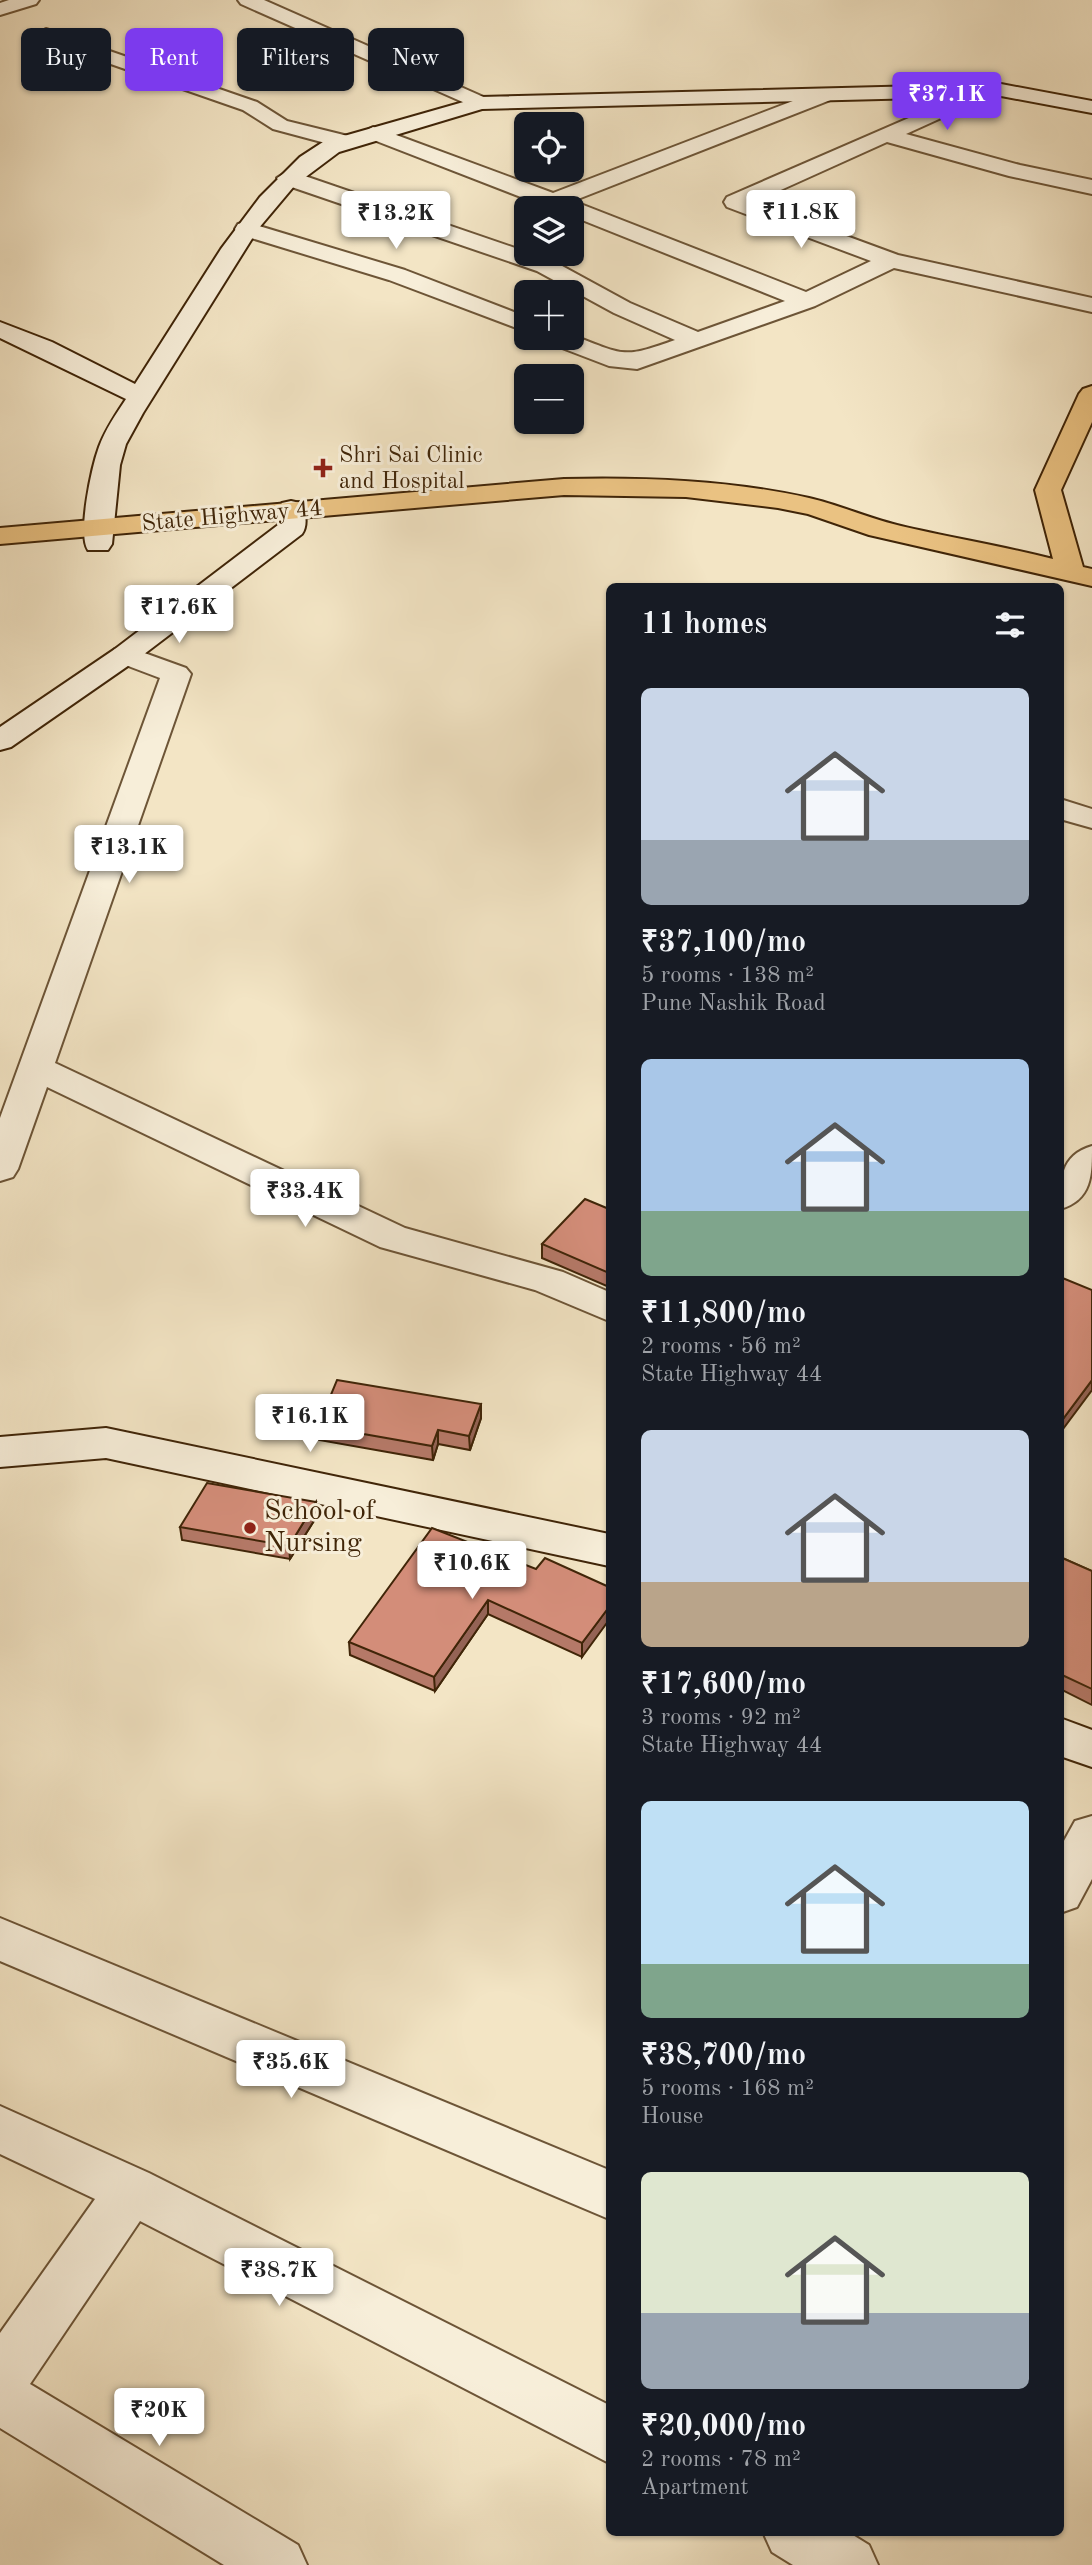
<!DOCTYPE html>
<meta charset="utf-8">
<style>
:root{--surface:#171b24;--page:#242831;--text:#f1f3f6;--muted:#9ea1a6;--accent:#7c3aed}
body{margin:0;font-family:"Old Standard TT",serif;background:var(--page);color:var(--text);height:100vh;display:flex;flex-direction:column;font-size:26px;white-space:nowrap}
*{box-sizing:border-box;margin:0}
p{font-size:23px;color:var(--muted)}
.icon{flex:none;width:38px;height:38px;fill:none;stroke:currentColor;stroke-width:2;stroke-linecap:round;stroke-linejoin:round}
.map{position:relative;flex:1;overflow:hidden}
.drawer{position:absolute;left:606px;top:583px;width:458px;height:1953px;display:flex;flex-direction:column;background:var(--surface);border-radius:10px;box-shadow:0 2px 5px #0004}
.drawer>*{flex:none}
.hud{position:absolute;left:21px;top:28px;width:480px;height:63px;display:flex;gap:14px}
.tools{position:absolute;left:514px;top:112px;display:grid;gap:14px}
.tools a{display:grid;place-items:center;width:70px;height:70px;border-radius:10px;background:var(--surface);box-shadow:0 2px 5px #0004;font-size:35px}
.price{position:absolute;translate:-50% -60px;padding:0 16px;border-radius:7px;background:#fff;color:#222;font-size:23px;line-height:46px;filter:drop-shadow(0 2px 4px #0008)}
.price::after{content:'';position:absolute;left:50%;top:42px;width:21px;height:16px;margin-left:-10px;background:inherit;clip-path:polygon(0 0,100% 0,50% 100%)}
.price.on{background:var(--accent);color:#fff}
ul{padding:0;list-style:none}
li{display:grid;align-content:center;gap:14px;height:371px;padding:0 35px}
li span{display:grid;place-items:center;height:217px;border-radius:10px;color:#555}
li>.icon{margin-inline-start:auto}
span .icon{width:126px;height:126px;fill:#fffc;stroke-width:1}
li b{font-size:30px}
h2{display:flex;justify-content:space-between;align-items:center;height:84px;padding:0 35px;font-size:30px}
.tag{padding:0 24px;border-radius:10px;background:var(--surface);box-shadow:0 2px 5px #0004;font-size:24px;line-height:63px}
.tag.on{background:var(--accent);color:#fff}
.map>svg:first-child{display:block}
</style>
<div class="map">
<svg width="1092" height="2565" viewBox="0 0 1092 2565">
<rect width="100%" height="100%" fill="#f3e5c5"/>
<filter id="stains"><feTurbulence type="fractalNoise" baseFrequency=".00286" numOctaves="4"/><feColorMatrix values="0 0 0 0 .2 0 0 0 0 .09 0 0 0 0 .02 0 0 0 .5 -.17"/></filter>
<radialGradient id="worn" r=".72"><stop offset=".6" stop-color="#630" stop-opacity="0"/><stop offset="1" stop-color="#630" stop-opacity=".3"/></radialGradient>
<g fill="none" stroke-linecap="round" stroke-linejoin="round">
<defs>
<g id="street">
<path d="M9,0h30l-3,4 -36,11v-12z"/>
<path d="M238,0h26l224,99 3,4 -3,4h-14l-233,-103z"/>
<path d="M46,29l211,73 30,19 65,16 3,5 -11,6 -71,-19 -30,-19 -204,-71 -3,-4z"/>
<path d="M987,84l10,6 -3,4 -88,40 114,31 72,15v14l-83,-18 -122,-34 -133,60 144,53 194,43v14l-198,-44 -79,38 -178,63 -28,-3 -60,-23 -3,-5h26v-3c52,20 50,24 103,5l-61,-27 -77,-42 -257,-88 -3,-5 11,-7 8,2 257,88 77,42 68,29 87,-31 -213,-85v-8l-28,-2 -178,-69 -4,-4 11,-6 7,2 173,64 266,-102h14l3,4 -3,4 -260,102 233,91 65,-31 -144,-54 -3,-5 3,-5z"/>
<path d="M246,222l159,48 122,47v15l-138,-52 -151,-46 -3,-5 3,-5z"/>
<path d="M125,646l61,22 5,6 -136,389 350,165 158,44 46,20v29l-74,-31 -155,-43 -333,-160 -29,82 -5,8 -13,4v-63l160,-440 -45,-17 -5,-6 5,-6z"/>
<path d="M1060,799l32,10v19l-32,-9z"/>
<path d="M1092,1146c0,29 0,54 -32,63 0,-28 0,-54 32,-63z"/>
<path d="M1092,1816v63l-15,28 -17,6v-65l15,-27z"/>
<path d="M0,1918l609,252v49l-609,-258z"/>
<path d="M0,2106l149,67 460,232v58l-469,-242 -110,163 268,161 9,20h-83l-224,-137v-95l95,-134 -95,-45z"/>
<path d="M763,2532h85l21,13 9,20h-85l-21,-13z"/>
</g>
<g id="secondary">
<path d="M1001,84l91,17v12l-91,-17 -519,13 -143,43 -44,33 -37,44 -115,184 -17,31 -6,21 -8,79 -4,6h-20c-11,-16 4,-84 11,-103 6,-17 17,-33 27,-48l-126,-61v-16l52,20 83,42 86,-135 39,-52 40,-40 23,-15 158,-45z"/>
<path d="M291,501l9,2c6,9 8,22 2,31l-167,127 -124,86 -11,3v-23l115,-78 163,-124v-16l4,-6z"/>
<path d="M106,1428l503,106v32l-503,-108 -106,9v-30z"/>
<path d="M1060,1718l32,12v37l-32,-11z"/>
</g>
<path id="primary" d="M1092,386v36l-31,68 22,77 9,2v17l-223,-51 -61,-21 -30,-6 -92,-11 -122,-2 -564,49v-16l564,-49c82,-2 165,1 245,19 31,7 61,21 92,28 50,12 102,20 152,33l-18,-69 44,-96 4,-5z"/>
</defs>
<!-- street casing -->
<use href="#street" stroke="#6d5537" stroke-width="4"/>
<!-- secondary casing -->
<use href="#secondary" stroke="#402508" stroke-width="4"/>
<!-- primary casing -->
<use href="#primary" stroke="#402508" stroke-width="4"/>
<!-- street -->
<use href="#street" fill="#f7eed9" fill-rule="evenodd"/>
<!-- secondary -->
<use href="#secondary" fill="#f7eed9" fill-rule="evenodd"/>
<!-- primary -->
<use href="#primary" fill="#eac282" fill-rule="evenodd"/>
</g>
<!-- wall -->
<g fill="#b57968" stroke="#402508" stroke-width="2">
<path d="M609,1209v78l-67,-29v-14z"/>
<path d="M481,1404v14l-11,32 -32,-6 -5,16 -114,-20 -1,-14z"/>
<path d="M316,1502l1,14 -27,43 -108,-19 -2,-13z"/>
<path d="M1060,1557l32,14v134l-32,-16z"/>
<path d="M536,1569l73,18 -27,70 -94,-43 -53,77 -85,-36 -1,-13z"/>
</g>
<!-- shaded-wall -->
<g fill="#946355" stroke="#402508" stroke-width="2">
<path d="M1092,1380v10l-32,43v-10z"/>
<path d="M481,1404v14l-11,32 -1,-14z"/>
<path d="M438,1430v14l-5,16 -1,-14z"/>
<path d="M316,1502l1,14 -27,43 -1,-13z"/>
<path d="M488,1600v14l-53,77 -1,-14z"/>
<path d="M609,1607v13l-27,37v-14z"/>
</g>
<!-- building -->
<g fill="#d38d79" stroke="#402508" stroke-width="2">
<path d="M585,1199l24,10v64l-67,-29z"/>
<path d="M1060,1277l32,13v90l-32,43z"/>
<path d="M337,1380l144,24 -12,32 -31,-6 -6,16 -114,-20z"/>
<path d="M207,1483l109,19 -27,44 -109,-19z"/>
<path d="M432,1528l104,41 9,-11 64,29v20l-27,36 -94,-43 -54,77 -85,-35z"/>
<path d="M1060,1557l32,14v118l-32,-15z"/>
</g>
<!-- markers -->
<g fill="#8f2418" stroke="#f7eed9" stroke-width="2.5">
<path d="M319.5 457.5h7v7h7v7h-7v7h-7v-7h-7v-7h7z"/>
<circle cx="250" cy="1528" r="7"/>
</g>
<g text-anchor="middle" dominant-baseline="central" stroke-width="6" stroke-linejoin="round" paint-order="stroke">
<!-- far-poi labels -->
<g font-size="23" fill="#402508" stroke="#f7eed9" text-anchor="start">
<text x="339" y="455">Shri Sai Clinic<tspan x="339" dy="26">and Hospital</tspan></text>
</g>
<!-- far-street labels -->
<g font-size="23" fill="#402508" stroke="#f7eed9">
<text transform="translate(232 516) rotate(-5)">State Highway 44</text>
</g>
<!-- poi labels -->
<g font-size="28" fill="#402508" stroke="#f7eed9" text-anchor="start">
<text x="264" y="1512">School of<tspan x="264" dy="32">Nursing</tspan></text>
</g>
</g>
<rect width="100%" height="100%" filter="url(#stains)"/>
<rect width="100%" height="100%" fill="url(#worn)"/>
</svg>
<div class="tools">
<a><svg class="icon" aria-label="locate" viewBox="0 0 24 24"><circle cx="12" cy="12" r="6"/><path d="M12 2v4M12 18v4M2 12h4M18 12h4"/></svg></a>
<a><svg class="icon" aria-label="layers" viewBox="0 0 24 24"><path d="M12 4l9 5-9 5-9-5zM3 14l9 5 9-5"/></svg></a>
<a>+</a>
<a>−</a>
</div>
<b class="price on" style="left:947px;top:132px">₹37.1K</b>
<b class="price" style="left:801px;top:250px">₹11.8K</b>
<b class="price" style="left:396px;top:251px">₹13.2K</b>
<b class="price" style="left:179px;top:645px">₹17.6K</b>
<b class="price" style="left:129px;top:885px">₹13.1K</b>
<b class="price" style="left:305px;top:1229px">₹33.4K</b>
<b class="price" style="left:310px;top:1454px">₹16.1K</b>
<b class="price" style="left:472px;top:1601px">₹10.6K</b>
<b class="price" style="left:291px;top:2100px">₹35.6K</b>
<b class="price" style="left:279px;top:2308px">₹38.7K</b>
<b class="price" style="left:159px;top:2448px">₹20K</b>
<div class="hud">
<a class="tag">Buy</a>
<a class="tag on">Rent</a>
<a class="tag">Filters</a>
<a class="tag">New</a>
</div>
<section class="drawer">
<h2>11 homes<svg class="icon" aria-label="filters" viewBox="0 0 24 24"><path d="M4 7h16M4 17h16"/><circle cx="9" cy="7" r="2"/><circle cx="15" cy="17" r="2"/></svg></h2>
<ul>
<li><span style="background:linear-gradient(#c9d6e8 70%,#9aa5b1 0)"><svg class="icon" aria-label="home" viewBox="0 0 24 24"><path d="M3 11l9-7 9 7M6 9v11h12V9"/></svg></span><div><b>₹37,100/mo</b><p>5 rooms · 138 m²</p><p>Pune Nashik Road</p></div></li>
<li><span style="background:linear-gradient(#a9c7e8 70%,#7fa58c 0)"><svg class="icon" aria-label="home" viewBox="0 0 24 24"><path d="M3 11l9-7 9 7M6 9v11h12V9"/></svg></span><div><b>₹11,800/mo</b><p>2 rooms · 56 m²</p><p>State Highway 44</p></div></li>
<li><span style="background:linear-gradient(#c9d6e8 70%,#b9a48a 0)"><svg class="icon" aria-label="home" viewBox="0 0 24 24"><path d="M3 11l9-7 9 7M6 9v11h12V9"/></svg></span><div><b>₹17,600/mo</b><p>3 rooms · 92 m²</p><p>State Highway 44</p></div></li>
<li><span style="background:linear-gradient(#bfe0f5 75%,#7fa58c 0)"><svg class="icon" aria-label="home" viewBox="0 0 24 24"><path d="M3 11l9-7 9 7M6 9v11h12V9"/></svg></span><div><b>₹38,700/mo</b><p>5 rooms · 168 m²</p><p>House</p></div></li>
<li><span style="background:linear-gradient(#dfe7d0 65%,#9aa5b1 0)"><svg class="icon" aria-label="home" viewBox="0 0 24 24"><path d="M3 11l9-7 9 7M6 9v11h12V9"/></svg></span><div><b>₹20,000/mo</b><p>2 rooms · 78 m²</p><p>Apartment</p></div></li>
</ul>
</section>
</div>
